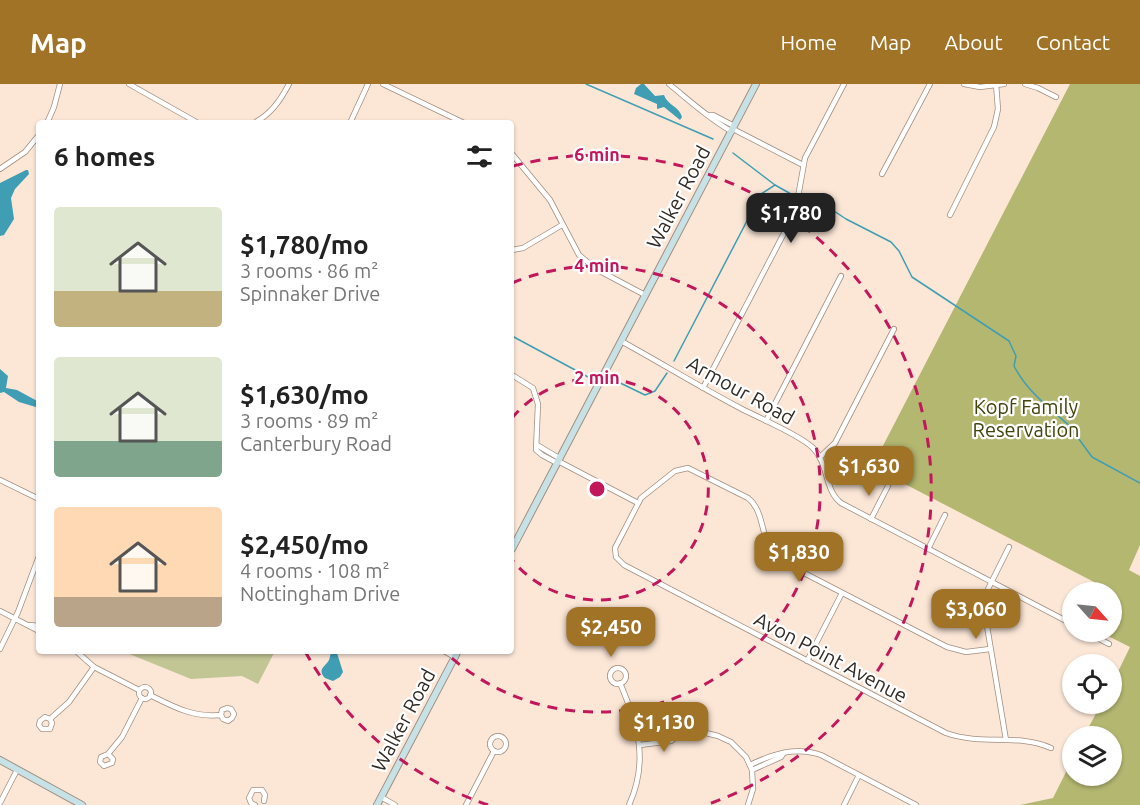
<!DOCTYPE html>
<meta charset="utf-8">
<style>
:root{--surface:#fff;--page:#f6f6f6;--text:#222;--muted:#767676;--accent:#a17326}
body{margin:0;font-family:Ubuntu,sans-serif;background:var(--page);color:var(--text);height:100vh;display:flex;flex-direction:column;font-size:22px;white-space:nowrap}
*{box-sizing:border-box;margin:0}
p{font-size:20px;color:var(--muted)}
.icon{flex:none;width:33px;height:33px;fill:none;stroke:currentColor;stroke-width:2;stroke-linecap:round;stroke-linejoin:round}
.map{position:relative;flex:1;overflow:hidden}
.details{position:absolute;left:36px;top:36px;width:478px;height:534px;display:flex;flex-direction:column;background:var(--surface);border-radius:6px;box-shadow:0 2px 4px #0004}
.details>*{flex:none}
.needle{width:39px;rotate:117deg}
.fabs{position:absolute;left:1062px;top:498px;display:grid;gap:12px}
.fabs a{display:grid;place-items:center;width:60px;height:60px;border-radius:50%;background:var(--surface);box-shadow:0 2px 4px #0004;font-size:30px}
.price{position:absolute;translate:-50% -51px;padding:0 14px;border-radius:12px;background:var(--accent);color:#fff;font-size:20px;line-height:39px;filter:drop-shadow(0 2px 3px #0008)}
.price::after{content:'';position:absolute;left:50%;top:36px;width:18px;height:14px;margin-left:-9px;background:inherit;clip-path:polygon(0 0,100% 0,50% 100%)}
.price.selected{background:#222;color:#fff}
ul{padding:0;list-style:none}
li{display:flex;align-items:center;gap:18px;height:150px;padding:0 18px}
li span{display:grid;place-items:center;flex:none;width:168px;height:120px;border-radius:6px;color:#555}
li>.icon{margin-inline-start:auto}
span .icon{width:72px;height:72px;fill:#fffc;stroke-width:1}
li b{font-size:26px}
h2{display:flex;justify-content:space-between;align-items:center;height:72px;padding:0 18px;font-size:26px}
header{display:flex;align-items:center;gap:36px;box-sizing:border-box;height:84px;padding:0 30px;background:var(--accent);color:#fff}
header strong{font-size:28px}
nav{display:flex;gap:33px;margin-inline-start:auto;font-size:21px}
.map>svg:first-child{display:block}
</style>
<header>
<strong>Map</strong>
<nav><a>Home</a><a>Map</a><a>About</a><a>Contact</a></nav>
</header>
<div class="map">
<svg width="1140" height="721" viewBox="0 0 1140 721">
<rect width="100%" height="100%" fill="#fce7d7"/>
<!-- green -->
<path fill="#c2c594" d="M122,567h153l-17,33 -16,-8 -51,3z"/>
<!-- forest -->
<path fill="#b4b770" d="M1070,0h70v461l-11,25 11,6v229h-120l33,-7 19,-38v16h40v-40h-28l17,-32h11v-20l18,-37 -30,-15h12v-40h-23l5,-10 -222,-115z"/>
<!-- water -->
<g fill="#3f9eb4">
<path d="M641,0h3l11,12 9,-1c3,10 15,11 18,22l-2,3 -16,-13 -7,2v-5l-23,-10 2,-6z"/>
<path d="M26,86h2l1,4 -14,15 -4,9 3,21 -10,16 -4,1v-53z"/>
<path d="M0,285l8,7 -2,12 11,2 22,12v6l-20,-6 -15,-10 -4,1z"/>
<path d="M331,568l6,1 6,19 -3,5 -7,4 -8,-3c-8,-9 0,-11 4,-18 1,-2 1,-5 2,-8z"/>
</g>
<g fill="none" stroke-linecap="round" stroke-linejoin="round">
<!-- stream -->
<g stroke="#3f9eb4" stroke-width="1.5">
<path d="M586,0l127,55"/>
<path d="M733,69l42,32"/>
<path d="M805,112l14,5 27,18 45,23 8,9 13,26 97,64 7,15 -2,10c13,25 35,42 56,60"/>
<path d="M512,252l78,42"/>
<path d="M674,277l87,-167 14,-9 16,9"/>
<path d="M612,295l33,16 10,-4 12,-18"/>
<path d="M1073,347l19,26 48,26"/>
</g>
<defs>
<g id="street">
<path d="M129,0l69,39"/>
<path d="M383,0l81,39"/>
<path d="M669,0c21,17 39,34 62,47"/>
<path d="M964,0l16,3 24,-3"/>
<path d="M1025,0l13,4 18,9"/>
<path d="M708,31h5l21,11"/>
<path d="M47,39l7,-16 6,-23"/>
<path d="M254,39c17,-9 26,-22 35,-39"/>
<path d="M350,39l18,-39"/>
<path d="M733,45l70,36"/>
<path d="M512,70l38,46 29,55 17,14 49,26"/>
<path d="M0,85l25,-17 14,-17"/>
<path d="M882,90l48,-90"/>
<path d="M950,131l44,-88 4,-18 -2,-25"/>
<path d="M512,166l11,-2 39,-23"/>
<path d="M621,257c40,22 79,46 119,67 19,10 58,26 72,39 17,16 12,43 29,56l231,121"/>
<path d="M512,291l21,13 5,16 -2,46 6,5 15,8"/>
<path d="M703,304l90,-172 5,-19 7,-39 39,-74"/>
<path d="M766,337l75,-145"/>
<path d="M537,361l22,13"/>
<path d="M820,373l15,-14 59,-114"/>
<path d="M558,377l80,42"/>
<path d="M0,396l39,19"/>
<path d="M871,435l17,-33"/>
<path d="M928,465l17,-34"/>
<path d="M1082,508l4,-6"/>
<path d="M0,527l39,20"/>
<path d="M1067,537l5,-11"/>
<path d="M30,541l9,1"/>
<path d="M1086,548l23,12"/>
<path d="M0,565l18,-37 21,-56"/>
<path d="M990,565l-24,3 -19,-5 -170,-88c-17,-16 -11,-47 -29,-61l-60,-30 -13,3 -34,27 -26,50 1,9 8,8 322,168c36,13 71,0 105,15"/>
<path d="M76,567l18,16 45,23"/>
<path d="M444,567l11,6"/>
<path d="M807,577l35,-68"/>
<circle cx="618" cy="592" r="8"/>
<path d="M620,599c18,42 29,78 9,122"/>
<circle cx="145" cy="609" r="6"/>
<path d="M150,611c24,12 44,23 71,20l2,4 5,2 4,-3 2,-4 -3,-5 -4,-1 -5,2 -1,5"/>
<path d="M50,635l2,4 -2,6h-8l-3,-4 1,-4 5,-4 5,2 19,-17 25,-35"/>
<circle cx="498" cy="660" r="8"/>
<path d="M639,654l63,-6 16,4 13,6 15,15 6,13 1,19 -5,16"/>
<path d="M1006,656l-22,-132 4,-19 21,-42"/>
<path d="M640,661l31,-4 8,-6"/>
<path d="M108,670l5,5 -1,4 -8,3 -4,-4 1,-5 7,-3 14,-17 20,-39"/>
<path d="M750,681c23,-11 46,-19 71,-10l95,50"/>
<path d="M752,686l29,-13 2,-3"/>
<path d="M381,713l14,8"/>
<path d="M0,719l17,-33"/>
<path d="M255,721l-4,-2 -2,-5 4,-8h9l3,5 -1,6"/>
<path d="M466,721l28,-54"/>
<path d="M844,721l15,-30"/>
</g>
<g id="secondary">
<path d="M512,465l244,-465"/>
<path d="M0,676l82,45"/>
<path d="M377,721l81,-154"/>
</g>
</defs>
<!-- street casing -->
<use href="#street" stroke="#a08e7f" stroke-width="6"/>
<!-- secondary casing -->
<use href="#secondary" stroke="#a08e7f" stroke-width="8"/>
<!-- street -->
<use href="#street" stroke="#fff" stroke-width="4.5"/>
<!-- secondary -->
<use href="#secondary" stroke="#c6e2e7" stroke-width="6"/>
</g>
<!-- distance rings -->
<g fill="none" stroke="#c2185b" stroke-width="3" stroke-dasharray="10 8">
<path d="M512 334A111 111 0 1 1 512 476"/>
<path d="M512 199A223 223 0 1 1 445 568"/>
<path d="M488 721A334 334 0 0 1 306 569M513 82A334 334 0 0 1 706 721"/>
</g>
<g text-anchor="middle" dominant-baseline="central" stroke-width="4.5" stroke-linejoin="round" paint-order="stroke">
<!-- street labels -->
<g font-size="20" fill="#322b25" stroke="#fff">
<text transform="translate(678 113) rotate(-62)">Walker Road</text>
<text transform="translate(741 306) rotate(29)">Armour Road</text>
<text transform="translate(831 573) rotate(28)">Avon Point Avenue</text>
<text transform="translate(403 636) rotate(-62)">Walker Road</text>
</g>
<!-- park labels -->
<g font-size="20" fill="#43440c" stroke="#fff">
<text x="1026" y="322">Kopf Family<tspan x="1026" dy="23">Reservation</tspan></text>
</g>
</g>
<circle cx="597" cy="405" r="9" fill="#c2185b" stroke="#fff" stroke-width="3"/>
<g font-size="18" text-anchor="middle" font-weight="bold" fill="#c2185b" stroke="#fff" stroke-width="4.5" stroke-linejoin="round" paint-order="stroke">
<text x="597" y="77">6 min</text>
<text x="597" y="188">4 min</text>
<text x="597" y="300">2 min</text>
</g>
</svg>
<div class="fabs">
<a><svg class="needle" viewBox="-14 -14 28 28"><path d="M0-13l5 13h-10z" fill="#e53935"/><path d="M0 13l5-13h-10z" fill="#767676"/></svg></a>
<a><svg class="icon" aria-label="locate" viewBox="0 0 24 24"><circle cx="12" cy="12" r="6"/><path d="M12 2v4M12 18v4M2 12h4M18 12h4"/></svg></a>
<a><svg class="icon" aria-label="layers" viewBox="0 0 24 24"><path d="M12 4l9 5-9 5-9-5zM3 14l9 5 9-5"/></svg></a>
</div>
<b class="price selected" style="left:791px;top:160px">$1,780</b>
<b class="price" style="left:869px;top:413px">$1,630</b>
<b class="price" style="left:799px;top:499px">$1,830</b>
<b class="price" style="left:976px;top:556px">$3,060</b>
<b class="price" style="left:611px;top:574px">$2,450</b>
<b class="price" style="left:664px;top:669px">$1,130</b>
<section class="details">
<h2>6 homes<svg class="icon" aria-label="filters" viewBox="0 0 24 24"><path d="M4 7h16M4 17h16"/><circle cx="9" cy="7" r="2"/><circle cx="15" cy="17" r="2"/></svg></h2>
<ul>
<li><span style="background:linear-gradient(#dfe7d0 70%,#c2b280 0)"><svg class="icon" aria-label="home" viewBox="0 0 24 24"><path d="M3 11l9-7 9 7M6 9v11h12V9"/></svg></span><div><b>$1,780/mo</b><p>3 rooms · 86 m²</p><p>Spinnaker Drive</p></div></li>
<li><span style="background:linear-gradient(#dfe7d0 70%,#7fa58c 0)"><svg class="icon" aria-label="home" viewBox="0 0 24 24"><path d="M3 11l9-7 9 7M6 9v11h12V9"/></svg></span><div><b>$1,630/mo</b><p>3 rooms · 89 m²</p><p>Canterbury Road</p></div></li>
<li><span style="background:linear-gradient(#ffd9b3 75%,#b9a48a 0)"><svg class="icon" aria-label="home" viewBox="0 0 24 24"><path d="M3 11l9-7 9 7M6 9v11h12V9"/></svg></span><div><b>$2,450/mo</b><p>4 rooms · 108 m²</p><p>Nottingham Drive</p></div></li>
</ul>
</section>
</div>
